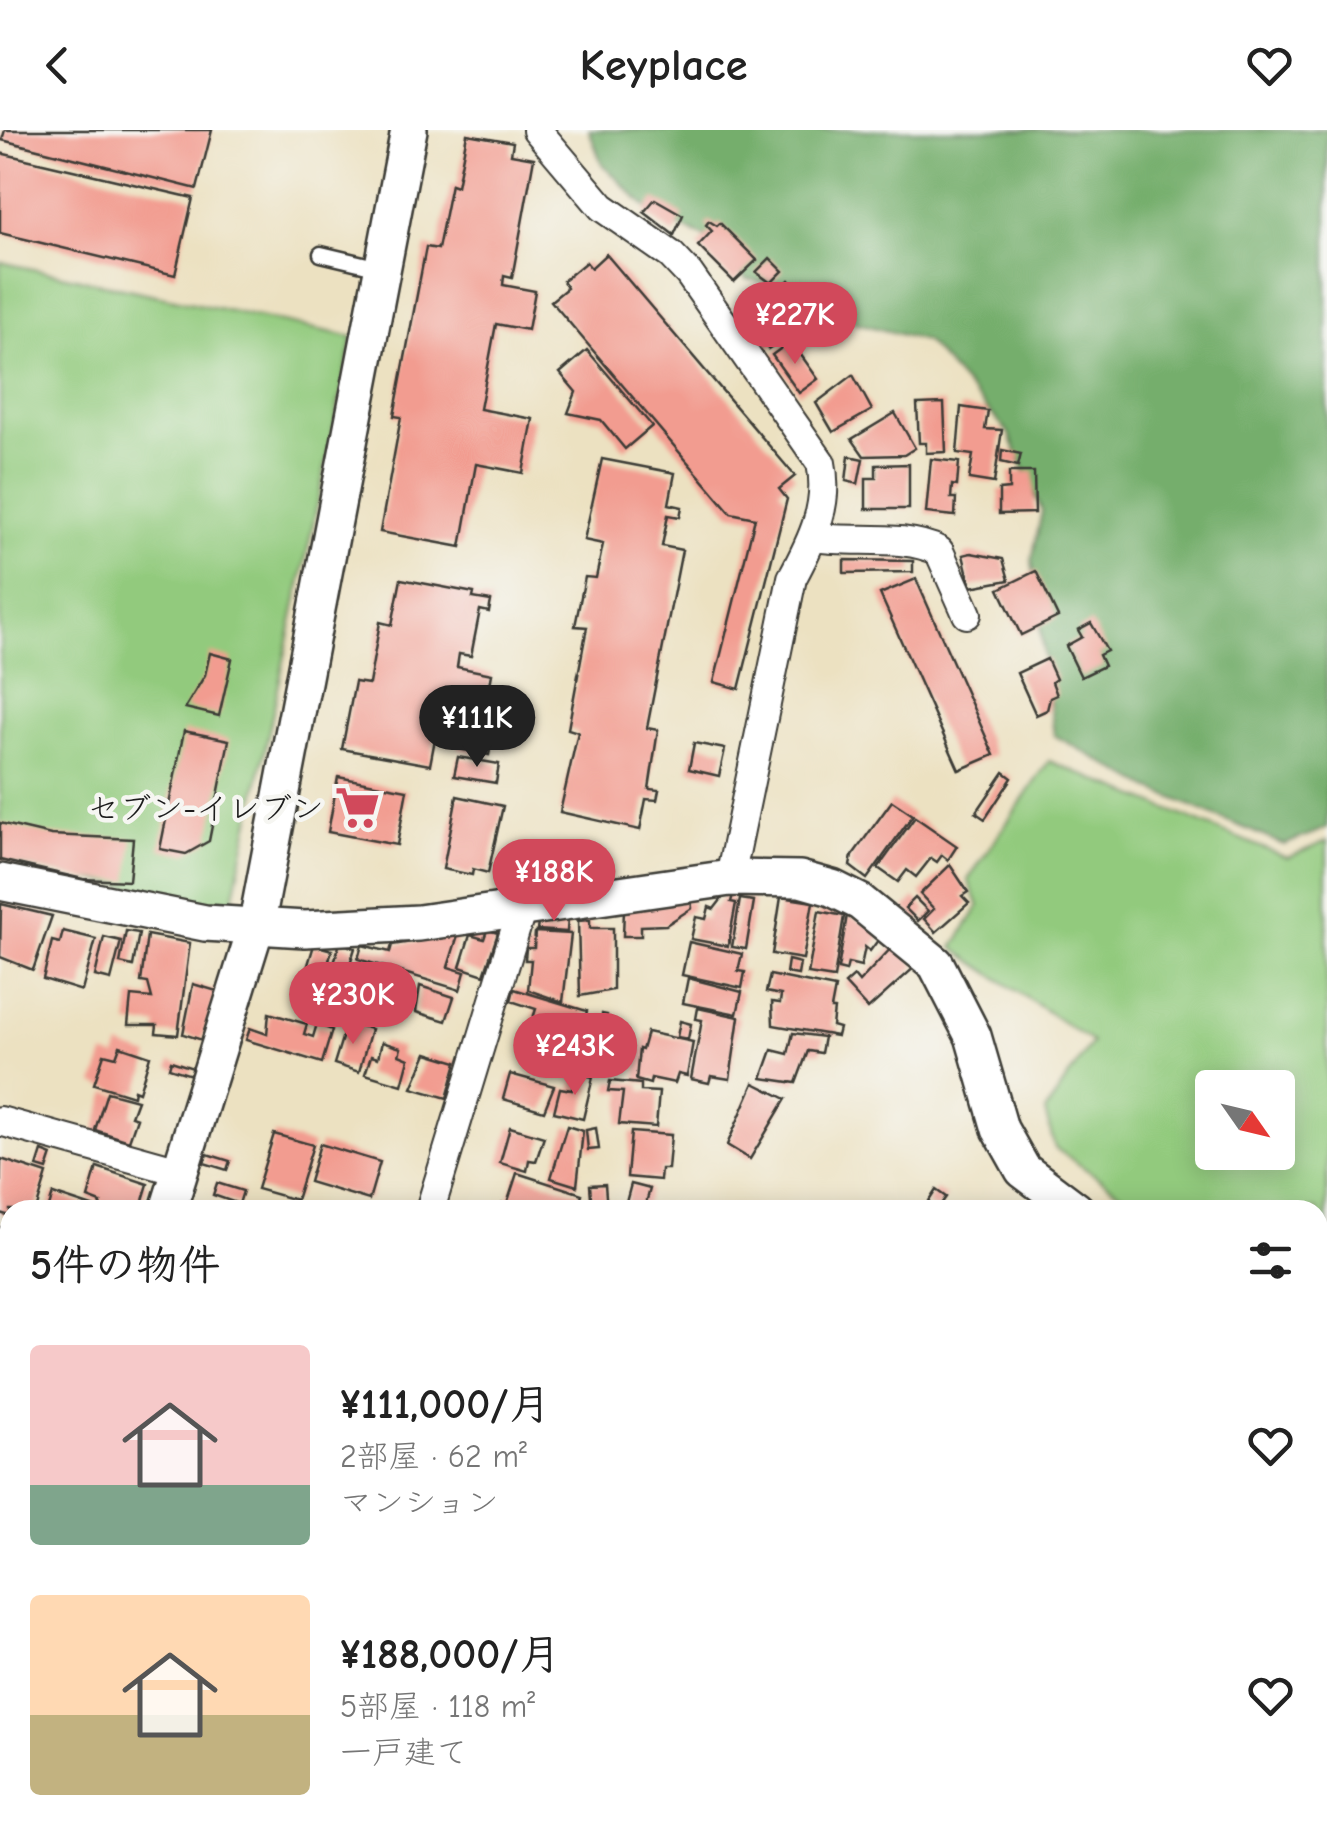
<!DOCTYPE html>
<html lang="ja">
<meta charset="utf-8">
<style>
:root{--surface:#fff;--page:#f6f6f6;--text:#222;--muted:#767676;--accent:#d1495b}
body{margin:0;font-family:"Comic Neue","Klee One",sans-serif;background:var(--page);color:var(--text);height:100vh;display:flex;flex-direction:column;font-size:38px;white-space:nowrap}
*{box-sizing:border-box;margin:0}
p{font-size:32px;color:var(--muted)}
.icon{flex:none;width:55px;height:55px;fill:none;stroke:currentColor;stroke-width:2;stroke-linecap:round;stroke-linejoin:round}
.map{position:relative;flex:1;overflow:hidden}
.details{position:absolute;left:0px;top:1070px;width:1328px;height:642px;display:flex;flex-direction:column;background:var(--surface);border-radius:30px 30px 0 0;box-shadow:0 5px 25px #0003}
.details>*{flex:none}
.needle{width:65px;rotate:124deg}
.buttons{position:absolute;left:1195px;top:940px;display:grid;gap:20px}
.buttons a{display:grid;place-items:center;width:100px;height:100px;border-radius:10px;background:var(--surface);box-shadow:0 5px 25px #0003;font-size:50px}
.price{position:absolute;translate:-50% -85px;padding:0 22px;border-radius:35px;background:var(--accent);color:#fff;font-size:32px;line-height:65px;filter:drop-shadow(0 2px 5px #0008)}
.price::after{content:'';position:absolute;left:50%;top:60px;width:30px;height:22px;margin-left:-15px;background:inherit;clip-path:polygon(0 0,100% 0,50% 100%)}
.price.selected{background:#222;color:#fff}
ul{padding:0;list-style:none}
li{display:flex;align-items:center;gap:30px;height:250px;padding:0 30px}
li span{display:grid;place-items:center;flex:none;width:280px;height:200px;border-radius:10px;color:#555}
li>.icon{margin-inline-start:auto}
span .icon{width:120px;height:120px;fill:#fffc;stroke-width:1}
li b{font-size:42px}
h2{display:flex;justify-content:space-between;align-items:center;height:120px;padding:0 30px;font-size:42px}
header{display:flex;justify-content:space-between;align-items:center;height:130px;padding:0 30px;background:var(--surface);font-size:45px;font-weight:700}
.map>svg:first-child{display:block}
</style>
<header><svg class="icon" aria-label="back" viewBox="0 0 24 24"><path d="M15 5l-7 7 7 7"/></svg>Keyplace<svg class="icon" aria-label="heart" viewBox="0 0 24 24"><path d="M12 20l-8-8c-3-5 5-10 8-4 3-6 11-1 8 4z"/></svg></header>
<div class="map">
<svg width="1327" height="1711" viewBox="0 0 1327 1711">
<rect width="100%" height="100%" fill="#f6f6f2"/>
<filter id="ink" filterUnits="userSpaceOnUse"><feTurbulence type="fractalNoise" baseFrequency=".01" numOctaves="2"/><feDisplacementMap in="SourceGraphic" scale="20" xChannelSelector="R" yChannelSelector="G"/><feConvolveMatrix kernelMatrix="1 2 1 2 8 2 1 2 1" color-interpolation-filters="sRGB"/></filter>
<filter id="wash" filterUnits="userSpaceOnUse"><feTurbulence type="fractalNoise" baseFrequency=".0048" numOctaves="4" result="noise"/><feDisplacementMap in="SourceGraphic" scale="40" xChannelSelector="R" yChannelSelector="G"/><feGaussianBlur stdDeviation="2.25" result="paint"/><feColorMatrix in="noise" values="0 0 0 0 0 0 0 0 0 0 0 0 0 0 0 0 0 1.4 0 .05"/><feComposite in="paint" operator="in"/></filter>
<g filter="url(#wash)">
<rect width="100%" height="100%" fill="#ece1c1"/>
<!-- green -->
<g fill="#92ca7d" stroke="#57734c" stroke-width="2.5" fill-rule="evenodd">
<path d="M0,132l353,75 -122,572 -231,-49z"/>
<path d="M1049,631l238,97 40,-17v491l-9,-6v-116h-172l-91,-62 -10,-36 47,-70 -139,-94 26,-42 -11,-26zM1212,958h66v64h-66z"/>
</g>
<!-- forest -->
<path fill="#75ae6c" stroke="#486544" stroke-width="2.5" d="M589,0h738v698l-43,17 -135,-57 -95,-53 -22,-175 10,-49 -34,-79 -83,-91 -67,-18 -63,-35 -49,-9 -38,-41 -51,-20 -55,-54z"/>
<g id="blocks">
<!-- building -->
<g fill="#f29c90">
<path d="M5,0h207l-15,59 -195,-49z"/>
<path d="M467,4l46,8 -2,12 23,4 -22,120 -8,-2 -1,9 32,6 -7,39 -32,-6 -16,85 53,10 -10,54 -47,-9 -15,83 -81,-15 21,-115 -7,-1 32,-169 12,2 13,-65 6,2z"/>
<path d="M0,23l193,45 -18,77 -175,-42z"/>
<path d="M655,69l28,16 -9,20 -30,-23z"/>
<path d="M709,91l8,5 3,-3 37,37 -23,22 -36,-36 14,-15 -6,-6z"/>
<path d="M606,124l189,222 -16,13 8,10 -48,190 -25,-7 41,-164 -24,-5 -180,-212 16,-13 -4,-7 23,-19 5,6z"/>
<path d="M770,128l13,13 -12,12 -15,-11z"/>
<path d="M789,150l16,21 -27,21 -15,-20z"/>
<path d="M764,178l20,30 -16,11 -20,-28z"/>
<path d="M791,211l27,38 -19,14 -27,-38z"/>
<path d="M587,220l65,76 -27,23 -24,-29 -33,-7 8,-21 -16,-19z"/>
<path d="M853,245l19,35 -39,22 -17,-29z"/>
<path d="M944,273l2,49 -20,1v-10h-7l-2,-39z"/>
<path d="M961,277l27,4 -3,18 17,1 -8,53 -25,-4 4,-24 -16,-2z"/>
<path d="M895,283l20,35 -11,7 -40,1 -12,-17z"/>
<path d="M1002,320l19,4 -3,12 -17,-4z"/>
<path d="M849,326l14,3 -5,25 -12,-3z"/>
<path d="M602,329l73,14 -6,31 13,3 -2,10 -12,-2 -6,31 20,4 -35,178 11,2 -9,59 10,1 -2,10 -11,-1 -6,31 -80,-18 18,-80 -10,-3 19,-102 -12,-1 10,-49 11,1 7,-34 -19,-4z"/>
<path d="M931,329l28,3 -2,24 -5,-1 -1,13h5l-1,18 -29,-3z"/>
<path d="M909,334v45h-43v-31h10v-13z"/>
<path d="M1009,342h25l1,41 -36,1v-24l10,-1z"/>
<path d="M971,423l32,6 6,21 -38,7 -8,-32z"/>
<path d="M844,430l69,1v11l-69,1z"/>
<path d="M1036,441l22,46 -37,18 -22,-46z"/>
<path d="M401,449l73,14 -1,5 18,3 -2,11 -9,-2 -9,46 -12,-2 -2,13 35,7 -9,48 -51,-10 -1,9 21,4 -3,16 -14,-2 -5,26 -88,-16 13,-67 14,2 11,-62 12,3z"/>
<path d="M916,449l78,176 -35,15 -79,-176z"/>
<path d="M1091,493l16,28 -8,4 5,11 -23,11 -15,-31 16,-9 -4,-7z"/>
<path d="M210,523l22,6 -13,57 -34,-8 20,-33z"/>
<path d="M1047,529l9,20 -4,3 5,13 -7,3 -3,12 -11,5 -19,-42z"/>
<path d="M462,598l31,6 -4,21 -31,-6z"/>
<path d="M184,601l45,9 -20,101 -23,13 -26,-5z"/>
<path d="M694,613l31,6 -6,27 -30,-7z"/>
<path d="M458,627l41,7 -3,19 -42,-7z"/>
<path d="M1004,642l8,6 -27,41 -9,-6z"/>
<path d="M338,647l69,13 -10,55 -69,-13z"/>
<path d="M457,666l46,10 -15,67 -15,-4 -1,6 -29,-6z"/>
<path d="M892,671l21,14 -46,64 -17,-13 2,-10z"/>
<path d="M915,687l42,29 -9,14 -6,-5 -5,7 -6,-4 -15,19 -9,-7 -9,12 -20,-14z"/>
<path d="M0,693l51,12 82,4 -4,42 -46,-2 -83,-19z"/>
<path d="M950,735l18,27 -6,4 7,7 -33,29 -12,-13 10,-10 -14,-15z"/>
<path d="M733,765l-2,7 5,1 -8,43 -37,-7 5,-22 10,2 3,-12 5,2 10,-13z"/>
<path d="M781,767l32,5 -10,57 -31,-5z"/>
<path d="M915,768l13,13 -10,10 -13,-13z"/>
<path d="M740,769l14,2 -8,48 -14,-2z"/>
<path d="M691,770l1,8 -26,17 -25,1v10h-18l1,-27z"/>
<path d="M1,774l51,12 -19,54 -33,-13z"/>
<path d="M819,781l25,5 -10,62 -26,-4z"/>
<path d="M568,785l-1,17 -30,-2 2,-12z"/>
<path d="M847,785l37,17 -14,19 -5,-4 -4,19 -13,-3 -2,8 -8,-2z"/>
<path d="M590,790v8h23v62l-33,6 -2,-75z"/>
<path d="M487,800l11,3 -14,42 -24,-8 10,-32 14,4z"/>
<path d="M63,801l33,8 -14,52 -39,-12 9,-38 8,2z"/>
<path d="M126,801l13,2 -6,33 -13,-3z"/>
<path d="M535,802l36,2 -8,68 -35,-12 3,-30h-6l1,-12h8z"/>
<path d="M147,805l43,8 -12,92 -22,-2 1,-8h-29l3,-29 21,2 -4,-15 -7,-1z"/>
<path d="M458,805l-10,32 17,5 -5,18 -102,-31 4,-14 28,7 2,-7z"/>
<path d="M104,807l17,4 -10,39 -16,-4z"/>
<path d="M689,812l53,12 -4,17 7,1 -3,16 -60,-13z"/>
<path d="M340,813l15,5 -13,41 -15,-4z"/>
<path d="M896,813l20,23 -48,43 -23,-25 9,-8 5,6z"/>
<path d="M314,815l18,5 -10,34 -18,-6z"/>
<path d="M788,830l12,3 -2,12 -12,-2z"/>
<path d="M361,835l30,10 -7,21 -30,-9z"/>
<path d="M770,845l65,13 -4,21h3l-2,17 7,2 -2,8 -64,-11 -1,-23 8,1 1,-8 -15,-3z"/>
<path d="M688,848l54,14 -5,22 -54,-11z"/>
<path d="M313,853l21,8 -3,8 -20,-7z"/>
<path d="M193,854l24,7 -15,49 -19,-6z"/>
<path d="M420,856l34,11 -8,24 -30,-9z"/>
<path d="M514,859l73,22 -7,24 -48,-14 4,-12 -25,-8z"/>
<path d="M325,875l10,2 -5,17 -10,-3z"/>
<path d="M698,878l41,9 -9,62 -19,-3 -2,7 -18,-4 11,-59 -6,-1z"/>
<path d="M269,883l38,11 -3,10 9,3 4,-13 15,6 -10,33 -76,-23 4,-12 17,6z"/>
<path d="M602,884l5,1 -12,60 -17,-4 10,-54 13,2z"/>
<path d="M680,891l11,3 -3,15 -11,-2z"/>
<path d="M347,892l24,7 -12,43 -25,-8z"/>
<path d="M647,902l46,10 -6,34 -9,-2 -3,9 -24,-5 -1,6 -14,-4 3,-31 3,1z"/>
<path d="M793,903l31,4 -3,16 -13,-2 -12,32 -34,-5 10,-28 16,4z"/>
<path d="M382,912l19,6 -2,7 10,4 -7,26 -37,-11 6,-18 7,2z"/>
<path d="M120,916l30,10 -11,36 -5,-2 -1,6 -39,-12 10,-30 12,3z"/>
<path d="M427,923l30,9 -10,36 -35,-10z"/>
<path d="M171,931l22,7 -2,7 -22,-7z"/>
<path d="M576,943l17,4 -10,42 -29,-7 6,-24 12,2z"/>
<path d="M510,944l44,12 -10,25 -41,-12z"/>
<path d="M610,951l31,3v7l18,1 -3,35 -37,-3 4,-32 -15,-1z"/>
<path d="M754,953l32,16 -36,60 -23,-14z"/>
<path d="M107,962l30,8 -6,16 6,2 -8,23 -34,-11z"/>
<path d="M567,996l16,5 -6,55 -26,-8z"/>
<path d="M510,997l34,10 -8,24 -7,-1 -2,11 -27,-8z"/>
<path d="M596,998l3,21 -11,1 -2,-20z"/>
<path d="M631,1002l40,3 -3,34h-7l-1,11 -33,-3z"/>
<path d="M274,1004l39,11 -17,55 -39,-11z"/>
<path d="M320,1014l60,18 -11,38 -60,-18z"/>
<path d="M42,1021l10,4 -5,15 -10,-3z"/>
<path d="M207,1024l23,7 -3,9 -23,-7z"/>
<path d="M1,1029l46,15 -11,36h-26v6l-10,-3z"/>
<path d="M97,1037l51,17 -8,26h-42l3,-7 -13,-5z"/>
<path d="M517,1043l65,21 -5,16h-77l2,-7 5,1z"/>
<path d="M217,1053l26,8 -4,13 -26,-9z"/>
<path d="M605,1054l2,26h-15l-2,-25z"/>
<path d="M631,1054l19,5 -6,21h-20z"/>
<path d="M936,1060l10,7 -9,13 -10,-6z"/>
<path d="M53,1064l45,15v1h-50z"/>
<path d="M0,1097l10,3v31l-10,-3z"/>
<path d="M7,1181l3,1v84l-10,-2v-79l5,1z"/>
<path d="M0,1509h10v30l-10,-1z"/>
<rect x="0" y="1544" width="10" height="23"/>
<path d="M0,1570l10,1v18l-10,-1z"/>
<path d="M1318,1643l9,6v48l-4,-3 -5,7z"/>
<rect x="211" y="1702" width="34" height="9"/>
<path d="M356,1702h41v9h-42z"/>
<path d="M416,1702h49l-1,5 -49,4z"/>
<path d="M1267,1702h50l10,9h-47z"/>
</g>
</g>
</g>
<g filter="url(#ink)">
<use href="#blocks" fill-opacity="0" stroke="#3b3a35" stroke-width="2.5"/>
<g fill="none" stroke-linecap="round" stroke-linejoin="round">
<defs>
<path id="service" d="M321,124l63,15"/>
<g id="minor">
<path d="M537,0l65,77 69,48 18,19 132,189c9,42 -9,78 -29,115l-62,300"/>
<path d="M814,407c40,7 89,-4 125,14l28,63"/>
<path d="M0,991l179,50"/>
<path d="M430,1080l92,-302"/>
<path d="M0,1477h10"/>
<path d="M1318,1490l9,-14"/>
<path d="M503,1702l3,9"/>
<path d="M287,1711l1,-9"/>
<path d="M1165,1711l6,-9"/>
</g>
<g id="tertiary">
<path d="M0,752l205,41 100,6 114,-6 311,-45 70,1 32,9 28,14 76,62 37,72 27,93 23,41 53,40"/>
<path d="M168,1080l88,-283 153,-797"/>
<path d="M1318,1238l9,7"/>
<path d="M44,1711v-9"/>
</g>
</defs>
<!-- service casing -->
<use href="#service" stroke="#3b3a35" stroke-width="19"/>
<!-- minor casing -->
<use href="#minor" stroke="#3b3a35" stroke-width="32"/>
<!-- tertiary casing -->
<use href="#tertiary" stroke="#3b3a35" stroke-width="40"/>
<!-- service -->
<use href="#service" stroke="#fff" stroke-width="14"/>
<!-- minor -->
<use href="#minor" stroke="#fff" stroke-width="28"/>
<!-- tertiary -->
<use href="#tertiary" stroke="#fff" stroke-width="35"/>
</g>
</g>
<!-- icons -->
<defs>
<symbol id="supermarket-bare" viewBox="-9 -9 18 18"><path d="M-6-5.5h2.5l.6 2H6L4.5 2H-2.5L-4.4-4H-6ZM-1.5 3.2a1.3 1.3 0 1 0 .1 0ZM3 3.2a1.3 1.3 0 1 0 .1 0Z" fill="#d1495b" stroke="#f6f6f2" stroke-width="2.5" paint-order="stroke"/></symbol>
</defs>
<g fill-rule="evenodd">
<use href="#supermarket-bare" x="326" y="646" width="63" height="63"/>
</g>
<g text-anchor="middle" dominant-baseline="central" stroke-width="9" stroke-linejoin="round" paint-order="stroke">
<!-- poi labels -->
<g font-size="32" fill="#1c1c1c" stroke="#f6f6f2" text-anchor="end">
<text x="324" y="678">セブン-イレブン</text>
</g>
</g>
</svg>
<div class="buttons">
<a><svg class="needle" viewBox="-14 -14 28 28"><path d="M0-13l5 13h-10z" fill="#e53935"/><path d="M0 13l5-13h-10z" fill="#767676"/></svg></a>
</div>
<b class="price" style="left:795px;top:237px">¥227K</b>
<b class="price selected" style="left:477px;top:640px">¥111K</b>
<b class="price" style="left:554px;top:794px">¥188K</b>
<b class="price" style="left:353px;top:917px">¥230K</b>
<b class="price" style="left:575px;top:968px">¥243K</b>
<section class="details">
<h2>5件の物件<svg class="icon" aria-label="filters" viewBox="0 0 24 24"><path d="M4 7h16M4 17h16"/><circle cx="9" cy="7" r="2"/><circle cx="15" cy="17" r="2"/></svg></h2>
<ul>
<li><span style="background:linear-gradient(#f6c9c9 70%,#7fa58c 0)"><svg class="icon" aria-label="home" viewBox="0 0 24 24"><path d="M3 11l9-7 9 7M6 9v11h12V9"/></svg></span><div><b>¥111,000/月</b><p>2部屋 · 62 m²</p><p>マンション</p></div><svg class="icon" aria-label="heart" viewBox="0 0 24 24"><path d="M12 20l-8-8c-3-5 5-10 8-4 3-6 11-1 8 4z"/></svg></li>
<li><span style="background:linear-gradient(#ffd9b3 60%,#c2b280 0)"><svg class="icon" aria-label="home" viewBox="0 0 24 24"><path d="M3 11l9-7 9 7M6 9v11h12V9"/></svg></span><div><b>¥188,000/月</b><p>5部屋 · 118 m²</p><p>一戸建て</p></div><svg class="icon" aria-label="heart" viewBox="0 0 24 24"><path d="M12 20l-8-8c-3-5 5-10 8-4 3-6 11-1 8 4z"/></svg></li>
</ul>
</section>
</div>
